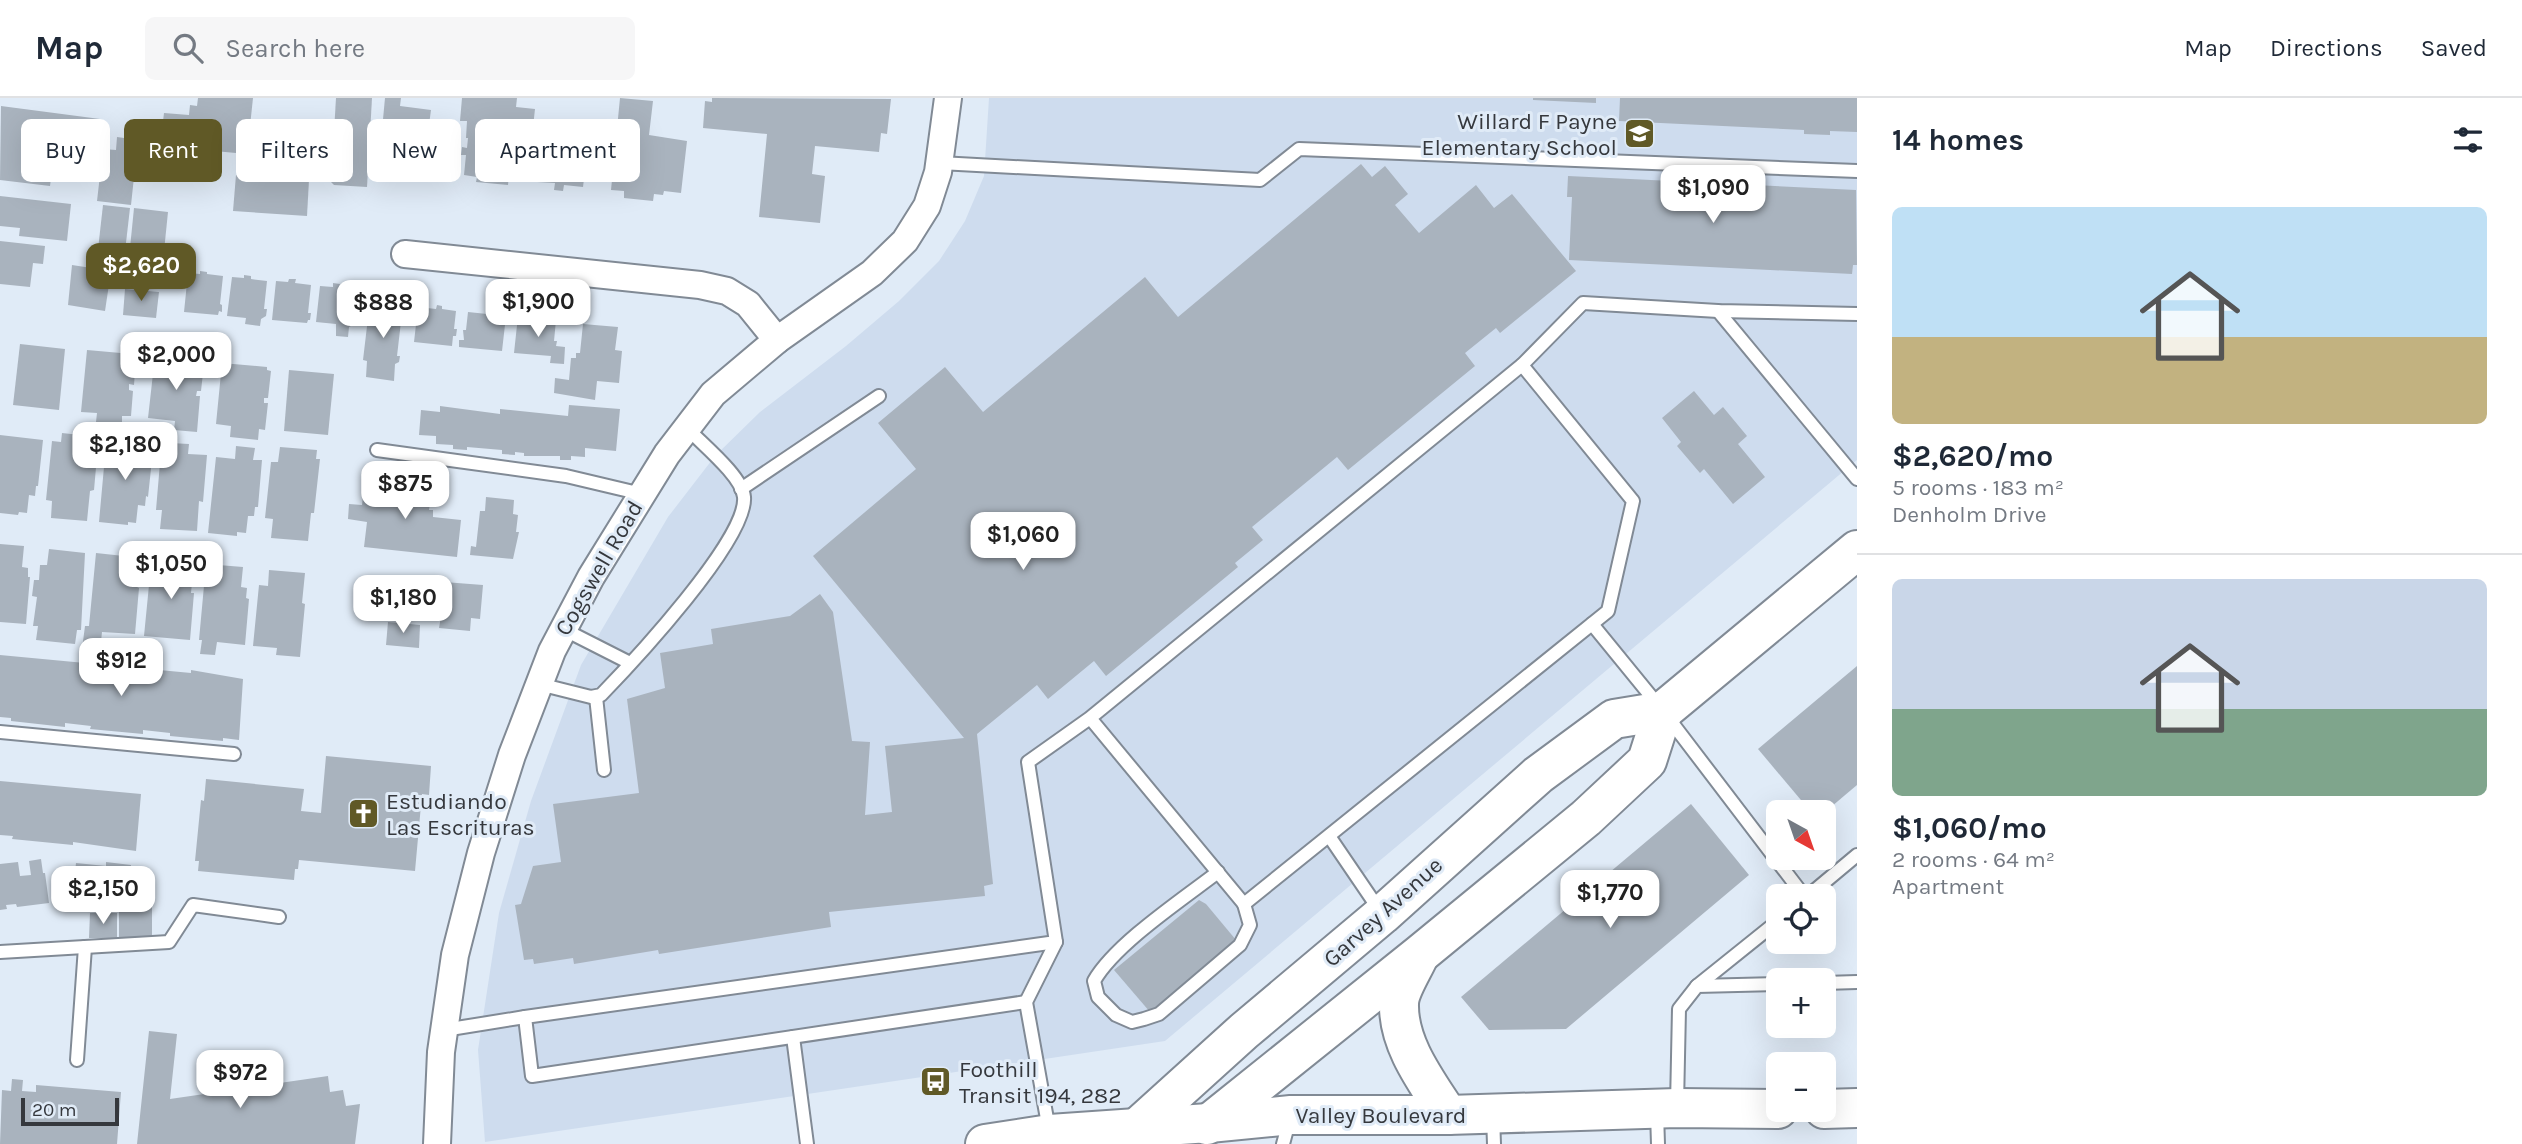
<!DOCTYPE html>
<meta charset="utf-8">
<style>
:root{--surface:#fff;--page:#f6f6f7;--text:#1f2937;--muted:#747a83;--line:#e0e1e3;--accent:#605926}
body{margin:0;font-family:Karla,sans-serif;background:var(--page);color:var(--text);height:100vh;display:flex;flex-direction:column;font-size:26px;white-space:nowrap}
*{box-sizing:border-box;margin:0}
p{font-size:23px;color:var(--muted)}
.icon{flex:none;width:38px;height:38px;fill:none;stroke:currentColor;stroke-width:2;stroke-linecap:round;stroke-linejoin:round}
.map{position:relative;flex:1;overflow:hidden}
.details{display:flex;flex-direction:column;background:var(--surface);width:665px}
.details>*{flex:none}
.top-card{position:absolute;left:21px;top:21px;width:665px;height:63px;display:flex;gap:14px}
.needle{width:46px;rotate:140deg}
.fabs{position:absolute;left:1766px;top:702px;display:grid;gap:14px}
.fabs a{display:grid;place-items:center;width:70px;height:70px;border-radius:10px;background:var(--surface);box-shadow:0 7px 28px #0002;font-size:35px}
.scale{position:absolute;left:21px;bottom:18px;width:98px;box-sizing:border-box;padding-left:7px;border:4px solid #35383d;border-top:0;font-size:19px;line-height:24px;white-space:nowrap;color:#35383d;-webkit-text-stroke:5px #e0ebf7;paint-order:stroke}
.price{position:absolute;translate:-50% -60px;padding:0 16px;border-radius:14px;background:#fff;color:#222;font-size:23px;line-height:46px;filter:drop-shadow(0 2px 4px #0008)}
.price::after{content:'';position:absolute;left:50%;top:42px;width:21px;height:16px;margin-left:-10px;background:inherit;clip-path:polygon(0 0,100% 0,50% 100%)}
.price.current{background:var(--accent);color:#fff}
ul{padding:0;list-style:none}
li{display:grid;align-content:center;gap:14px;height:371px;padding:0 35px}
li+li{border-top:2px solid var(--line)}
li span{display:grid;place-items:center;height:217px;border-radius:10px;color:#555}
li>.icon{margin-inline-start:auto}
span .icon{width:126px;height:126px;fill:#fffc;stroke-width:1}
li b{font-size:30px}
h2{display:flex;justify-content:space-between;align-items:center;height:84px;padding:0 35px;font-size:30px}
.chip{padding:0 24px;border-radius:10px;background:var(--surface);box-shadow:0 7px 28px #0002;font-size:24px;line-height:63px}
.chip.current{background:var(--accent);color:#fff}
header{display:flex;align-items:center;gap:42px;box-sizing:border-box;height:98px;padding:0 35px;background:var(--surface);border-bottom:2px solid var(--line)}
header strong{font-size:33px}
nav{display:flex;gap:38px;margin-inline-start:auto;font-size:24px}
.search{width:490px;height:63px;background:var(--page);display:flex;align-items:center;gap:18px;box-sizing:border-box;padding:0 24px;border-radius:10px;color:var(--muted);font-size:26px}
main{display:flex;flex:1;min-height:0}
.map>svg:first-child{display:block}
</style>
<header>
<strong>Map</strong>
<div class="search"><svg class="icon" aria-label="search" viewBox="0 0 24 24"><circle cx="10" cy="10" r="6"/><path d="M15 15l6 6"/></svg>Search here</div>
<nav><a>Map</a><a>Directions</a><a>Saved</a></nav>
</header>
<main>
<div class="map">
<svg width="1857" height="1046" viewBox="0 0 1857 1046">
<rect width="100%" height="100%" fill="#e0ebf7"/>
<!-- built -->
<path fill="#cedcee" d="M989,0h868v362l-692,581 -680,101 -7,-92 21,-137 32,-112 50,-136 87,-148 47,-61 45,-44 86,-66 53,-45 40,-40 26,-40 19,-45z"/>
<!-- building -->
<g fill="#a9b3be">
<path d="M198,0h55l-6,56 -87,-8 4,-33 25,2 1,-10 7,1z"/>
<path d="M336,0h36l-5,89 -33,-2 -3,-3z"/>
<path d="M385,0h16l-1,8 31,4 -3,22 15,2 -3,31 -14,-1 -1,7 -19,-1v6l-10,-1 1,-6 -17,-2 2,-19 -12,-1 2,-18 10,1z"/>
<path d="M462,0h55l-1,9 19,2 -4,36 -19,-2 -4,42 -32,-3 1,-5 -13,-2 2,-20h-5l1,-8 5,1 1,-10h-2l1,-17h-7z"/>
<path d="M620,0l33,3 -4,34 38,6 -6,52 -17,-2 -1,4 -9,-1 -1,7 -29,-3v-7l-13,-1z"/>
<path d="M712,0l179,1 -4,35 -6,-1 -2,19 -64,-6 -3,28 13,2 -5,47 -61,-6 8,-83 -64,-6 2,-27 7,1z"/>
<path d="M1533,0h63v5l-63,-3z"/>
<path d="M1620,0h237v34l-27,-1v4l-26,-1v-4l-185,-9z"/>
<path d="M1,8l99,13 -4,33 -23,-1 -6,-3 -4,6 -14,-5 -1,14 5,1 -3,22 -50,-6z"/>
<path d="M550,34l8,1 -1,7 9,1 -1,5 37,4 -3,31 -15,-2 -1,8 -19,-2 -1,6 -9,-1 1,-7 -18,-1 4,-37 7,1z"/>
<path d="M117,39l21,3 -7,65 -34,-4 6,-52 13,1z"/>
<path d="M1361,66l11,13 13,-11 23,28 -13,11 24,28 57,-48 18,23 18,-14 64,77 -76,62 -4,-5 -31,25 10,13 -127,104 -11,-13 -85,70 11,13 -28,23 3,4 -132,109 -12,-15 -46,38 -11,-14 -60,49 16,150 -9,2 1,10 -156,16 2,15 -172,27 -1,-4 -84,14 -1,-6 -39,6 -1,-5 -9,1 -9,-55 6,-1 12,-38 28,-4 -8,-58 86,-11 -12,-94 38,-11 -5,-35 53,-9 -2,-15 79,-13 30,-22 13,18 19,129 18,1 -5,73 27,-3 -7,-66 79,-8 -151,-182 103,-87 -38,-46 67,-56 38,45 162,-135 33,40z"/>
<path d="M236,77l73,5 -2,36 -74,-5z"/>
<path d="M1568,78l288,14 1,75h-4l-1,9 -283,-14 3,-63h-5z"/>
<path d="M0,98l71,8 -4,37 -48,-5 1,-8 -20,-2z"/>
<path d="M103,107l27,3 -7,61 -27,-2z"/>
<path d="M134,110l34,4 -6,59 -34,-3z"/>
<path d="M0,143l45,5 -2,18 -10,-1 -3,24 -30,-3z"/>
<path d="M72,167l39,6 -6,40 -37,-6z"/>
<path d="M200,173l7,1v2l16,2 -3,28 2,1v7l-3,-1 -1,4 -34,-3 4,-39 12,1z"/>
<path d="M244,177l7,1v3l16,2 -3,28h3l-1,7 -5,3 -1,7 -15,-2 1,-6 -19,-2 5,-39 12,1z"/>
<path d="M289,181h7l-1,4 16,2 -3,28h3l-1,7h-2l-1,3 -35,-3 4,-39 12,1z"/>
<path d="M333,185l7,1 -1,3 16,2 -2,29h2v6l-6,3 -1,10 -12,-1v-12l-20,-2 4,-36 13,1z"/>
<path d="M125,191l34,3 -3,26 -33,-3z"/>
<path d="M370,203l35,6 -1,6h-2l-5,43h3l-1,6 -4,2 -1,17 -28,-4 1,-16 -4,-1z"/>
<path d="M437,207l5,1v3l14,2 -2,18h3l-1,7h-3l-1,10 -38,-4 4,-35 18,2z"/>
<path d="M468,214l38,4 -4,35 -43,-4v-7h5l-1,-10h3z"/>
<path d="M518,218l38,4 -2,21h3l-1,5 9,1 -1,17 -14,-1 1,-7 -37,-3z"/>
<path d="M583,226l35,3 -3,23 7,1 -3,32 -22,-2 -2,19 -41,-7 1,-15 14,2 2,-22h5v-5h4z"/>
<path d="M20,246l45,5 -6,61 -46,-5z"/>
<path d="M87,252l45,4 -1,3 5,1 -2,27 -5,-1v6l4,1 -2,25h-9v9l-26,-3 1,-9 -16,-1z"/>
<path d="M155,258l44,5v3h5l-3,27h-4l-1,5h4l-3,36 -23,-2 1,-9 -27,-3z"/>
<path d="M222,265l45,4v3l4,1 -3,27h-4v5h4l-3,27 -6,-1 -1,11 -28,-3 1,-11 -15,-2z"/>
<path d="M289,272l45,4 -6,61 -44,-4z"/>
<path d="M1694,293l20,24 9,-8 24,29 -9,8 27,33 -32,27 -29,-35 -4,4 -23,-27 4,-4 -19,-24z"/>
<path d="M569,307l51,4 -4,42 -31,-3v9l-14,-1v4h-11v-4h-36v-3l-9,-1v3l-13,-1v-4l-35,-3v3l-14,-1v-4l-17,-1v-8l-17,-1 2,-25 19,2v-6l60,8v-5l68,7z"/>
<path d="M62,335l18,2 -1,9 19,1 -4,45 -4,1 -3,30 -36,-3 1,-17 -6,-1 6,-59 9,1z"/>
<path d="M0,337l43,5 -5,46h-2l-1,10 -6,-1 -2,18 -8,-1 -1,3 -18,-2z"/>
<path d="M128,341l16,1v9l9,1 -5,47 -2,-1 -1,10 -7,-1 -2,18 -8,-1v3l-29,-3 7,-77 21,3z"/>
<path d="M170,345l19,1 -1,10 19,1 -4,47 -4,-1 -2,30 -37,-2 2,-19h-6l5,-59 8,1z"/>
<path d="M236,348l19,2 -2,12h9l-4,47h-3l-1,9h-6l-2,17 -9,-1v4l-29,-3 8,-76 19,2z"/>
<path d="M280,349l37,3 -1,9h4l-6,54h-3l-3,28 -37,-3 2,-19 -8,-1 6,-56h7z"/>
<path d="M371,385l61,6 -3,21h4v7l28,3 -4,37 -93,-10 3,-25 -19,-3 1,-15 13,1 2,-17h6z"/>
<path d="M486,399l28,3 -1,14 5,1 -2,17h3l-6,27 -43,-4 1,-9 5,1 4,-36h5z"/>
<path d="M0,446l24,2 -2,21 6,1v9h2l-4,47 -26,-2z"/>
<path d="M49,451l36,4 -4,77h-4l-2,14 -39,-4 2,-14h-5l4,-29 -5,-1 2,-16h5l1,-15h7z"/>
<path d="M96,455l37,4 -2,18h7l-1,12 2,1 -4,46 -33,-2 -2,19 -18,-2 3,-23h4z"/>
<path d="M158,461l36,3 -3,31h3l-4,47 -46,-4 6,-61 7,1z"/>
<path d="M206,466l37,3 -2,20 6,1 -1,10 3,1 -4,46 -28,-3 -2,13 -15,-1 2,-14h-3z"/>
<path d="M269,472l36,3 -3,30 3,1 -5,53 -24,-2 1,-7 -24,-2 6,-61 9,1z"/>
<path d="M444,484l39,3 -3,34 -9,-1 -1,13 -31,-3 2,-12 -6,-1 1,-12 6,1z"/>
<path d="M388,524l32,3 -1,23 -33,-3z"/>
<path d="M0,557l191,18v-3l52,9 -4,61 -16,-2v3l-53,-5v-3l-27,-3v4l-53,-5 1,-3 -26,-3v4l-54,-6v-3l-11,-1z"/>
<path d="M1857,568v119l-32,27h-14l-53,-63z"/>
<path d="M326,658l105,10 -2,29 -7,-1 -7,77 -116,-11 -1,9h-3l-1,11 -96,-9 1,-10h-4l6,-61 3,1 2,-22 98,10 -3,22 20,2z"/>
<path d="M0,683l141,13 -5,57 -63,-9v3l-61,-6 1,-3 -13,-1z"/>
<path d="M1691,706l58,71 -183,154 -77,1 -28,-33z"/>
<path d="M41,761l2,14h2l4,30 -32,4 -1,-3 -10,1 1,4 -7,1v-46l18,-2 2,14 11,-1 -2,-14z"/>
<path d="M106,764l25,3 -4,39 -24,-3 -1,11 -31,-4 5,-45 30,3z"/>
<path d="M133,801h19v40h-33v-31h14z"/>
<path d="M1199,802l7,4 30,36 -86,72 -36,-42z"/>
<path d="M90,815h27v25h-28z"/>
<path d="M149,933l28,3 -7,65 158,-23 2,16 13,-2 3,16 14,-2 -5,40h-218z"/>
<path d="M12,981l11,1 -1,11 14,1v-7l85,7 -4,52h-117l2,-54 9,1z"/>
</g>
<g fill="none" stroke-linecap="round" stroke-linejoin="round">
<defs>
<g id="service">
<path d="M940,65l320,17 39,-31 558,22"/>
<path d="M1718,213l139,168"/>
<path d="M1522,267l61,-62 135,8 139,3"/>
<path d="M377,352l189,26 76,18"/>
<path d="M741,391l138,-93"/>
<path d="M1592,526l71,87 141,185"/>
<path d="M563,531l67,34"/>
<path d="M539,586l52,13 10,-2c31,-32 147,-156 143,-198 -2,-21 -42,-53 -57,-69"/>
<path d="M596,599l8,73"/>
<path d="M0,634l234,22"/>
<path d="M1329,738l51,75"/>
<path d="M1218,774c-35,27 -103,72 -124,109l4,16 18,18 16,7 12,-3 15,-5 81,-69 10,-20 -6,-21"/>
<path d="M1808,798l49,-41"/>
<path d="M0,854l169,-10 24,-37 86,12"/>
<path d="M1824,885l33,-1"/>
<path d="M1697,888l81,-65"/>
<path d="M1026,904l-494,74 -7,-59 531,-75 -28,-180 62,-44 154,186 364,-293 25,-110 -111,-136 -432,353"/>
<path d="M444,932l81,-13"/>
<path d="M793,939l14,107"/>
<path d="M77,962l8,-113"/>
<path d="M1677,1007l2,-96 18,-23 81,-2"/>
<path d="M1657,1015l1,31"/>
<path d="M1493,1018l1,28"/>
<path d="M1049,1032l-23,-128 30,-60"/>
<path d="M1283,1046l7,-26"/>
</g>
<g id="minor">
<path d="M405,156l295,31 27,6 21,13 29,36"/>
<path d="M437,1046l4,-92 14,-97 26,-102 31,-98 40,-104 39,-74 76,-123 46,-60 64,-54 95,-67 33,-32 22,-35 11,-34 10,-74"/>
</g>
<g id="primary">
<path d="M1418,860c-6,13 -19,33 -19,46 -1,41 28,78 49,111"/>
<path d="M1824,1011l33,-1"/>
<path d="M1207,1027l212,-170 167,-137 61,-57 16,-50"/>
<path d="M985,1046l65,-10 159,-11 82,-8h157l229,-7 101,1"/>
<path d="M1119,1046l125,-113 138,-116 156,-140 76,-56 49,-8 194,-161"/>
</g>
</defs>
<!-- service casing -->
<use href="#service" stroke="#818a95" stroke-width="16"/>
<!-- minor casing -->
<use href="#minor" stroke="#818a95" stroke-width="30"/>
<!-- primary casing -->
<use href="#primary" stroke="#818a95" stroke-width="42"/>
<!-- service -->
<use href="#service" stroke="#fff" stroke-width="12"/>
<!-- minor -->
<use href="#minor" stroke="#fff" stroke-width="26"/>
<!-- primary -->
<use href="#primary" stroke="#fff" stroke-width="38"/>
</g>
<!-- icons -->
<defs>
<symbol id="school-square" viewBox="-11 -11 22 22"><rect x="-9" y="-9" width="18" height="18" rx="4" fill="#605926" stroke="#e0ebf7"/><path d="M0-5L7-2L0 1L-7-2ZM-4 1L0 2.5L4 1V4Q0 6-4 4Z" fill="#fff"/></symbol>
<symbol id="church-square" viewBox="-11 -11 22 22"><rect x="-9" y="-9" width="18" height="18" rx="4" fill="#605926" stroke="#e0ebf7"/><path d="M-1.2-6h2.4v3.5h3.3v2.4h-3.3V6h-2.4V-.1h-3.3v-2.4h3.3Z" fill="#fff"/></symbol>
<symbol id="bus-square" viewBox="-11 -11 22 22"><rect x="-9" y="-9" width="18" height="18" rx="4" fill="#605926" stroke="#e0ebf7"/><path d="M-5-6H5V4H4V6H2V4H-2V6H-4V4H-5ZM-3.5-4V0h7V-4ZM-3.5 1.2v1.5H-2V1.2ZM2 1.2v1.5H3.5V1.2Z" fill="#fff"/></symbol>
</defs>
<g fill-rule="evenodd">
<use href="#school-square" x="1622" y="18" width="35" height="35"/>
<use href="#church-square" x="346" y="698" width="35" height="35"/>
<use href="#bus-square" x="918" y="966" width="35" height="35"/>
</g>
<g text-anchor="middle" dominant-baseline="central" stroke-width="6" stroke-linejoin="round" paint-order="stroke">
<!-- poi labels -->
<g font-size="23" fill="#35383d" stroke="#e0ebf7" text-anchor="start">
<text x="1617" y="23" text-anchor="end">Willard F Payne<tspan x="1617" dy="26">Elementary School</tspan></text>
<text x="386" y="703">Estudiando<tspan x="386" dy="26">Las Escrituras</tspan></text>
<text x="959" y="971">Foothill<tspan x="959" dy="26">Transit 194, 282</tspan></text>
</g>
<!-- street labels -->
<g font-size="23" fill="#35383d" stroke="#e0ebf7">
<text transform="translate(599 470) rotate(-60)">Cogswell Road</text>
<text transform="translate(1383 814) rotate(-42)">Garvey Avenue</text>
<text x="1381" y="1017">Valley Boulevard</text>
</g>
</g>
</svg>
<div class="fabs">
<a><svg class="needle" viewBox="-14 -14 28 28"><path d="M0-13l5 13h-10z" fill="#e53935"/><path d="M0 13l5-13h-10z" fill="#747a83"/></svg></a>
<a><svg class="icon" aria-label="locate" viewBox="0 0 24 24"><circle cx="12" cy="12" r="6"/><path d="M12 2v4M12 18v4M2 12h4M18 12h4"/></svg></a>
<a>+</a>
<a>−</a>
</div>
<div class="scale">20 m</div>
<b class="price" style="left:1713px;top:127px">$1,090</b>
<b class="price current" style="left:141px;top:205px">$2,620</b>
<b class="price" style="left:538px;top:241px">$1,900</b>
<b class="price" style="left:383px;top:242px">$888</b>
<b class="price" style="left:176px;top:294px">$2,000</b>
<b class="price" style="left:125px;top:384px">$2,180</b>
<b class="price" style="left:405px;top:423px">$875</b>
<b class="price" style="left:1023px;top:474px">$1,060</b>
<b class="price" style="left:171px;top:503px">$1,050</b>
<b class="price" style="left:403px;top:537px">$1,180</b>
<b class="price" style="left:121px;top:600px">$912</b>
<b class="price" style="left:103px;top:828px">$2,150</b>
<b class="price" style="left:1610px;top:832px">$1,770</b>
<b class="price" style="left:240px;top:1012px">$972</b>
<div class="top-card">
<a class="chip">Buy</a>
<a class="chip current">Rent</a>
<a class="chip">Filters</a>
<a class="chip">New</a>
<a class="chip">Apartment</a>
</div>
</div>
<section class="details">
<h2>14 homes<svg class="icon" aria-label="filters" viewBox="0 0 24 24"><path d="M4 7h16M4 17h16"/><circle cx="9" cy="7" r="2"/><circle cx="15" cy="17" r="2"/></svg></h2>
<ul>
<li><span style="background:linear-gradient(#bfe0f5 60%,#c2b280 0)"><svg class="icon" aria-label="home" viewBox="0 0 24 24"><path d="M3 11l9-7 9 7M6 9v11h12V9"/></svg></span><div><b>$2,620/mo</b><p>5 rooms · 183 m²</p><p>Denholm Drive</p></div></li>
<li><span style="background:linear-gradient(#c9d6e8 60%,#7fa58c 0)"><svg class="icon" aria-label="home" viewBox="0 0 24 24"><path d="M3 11l9-7 9 7M6 9v11h12V9"/></svg></span><div><b>$1,060/mo</b><p>2 rooms · 64 m²</p><p>Apartment</p></div></li>
</ul>
</section>
</main>
